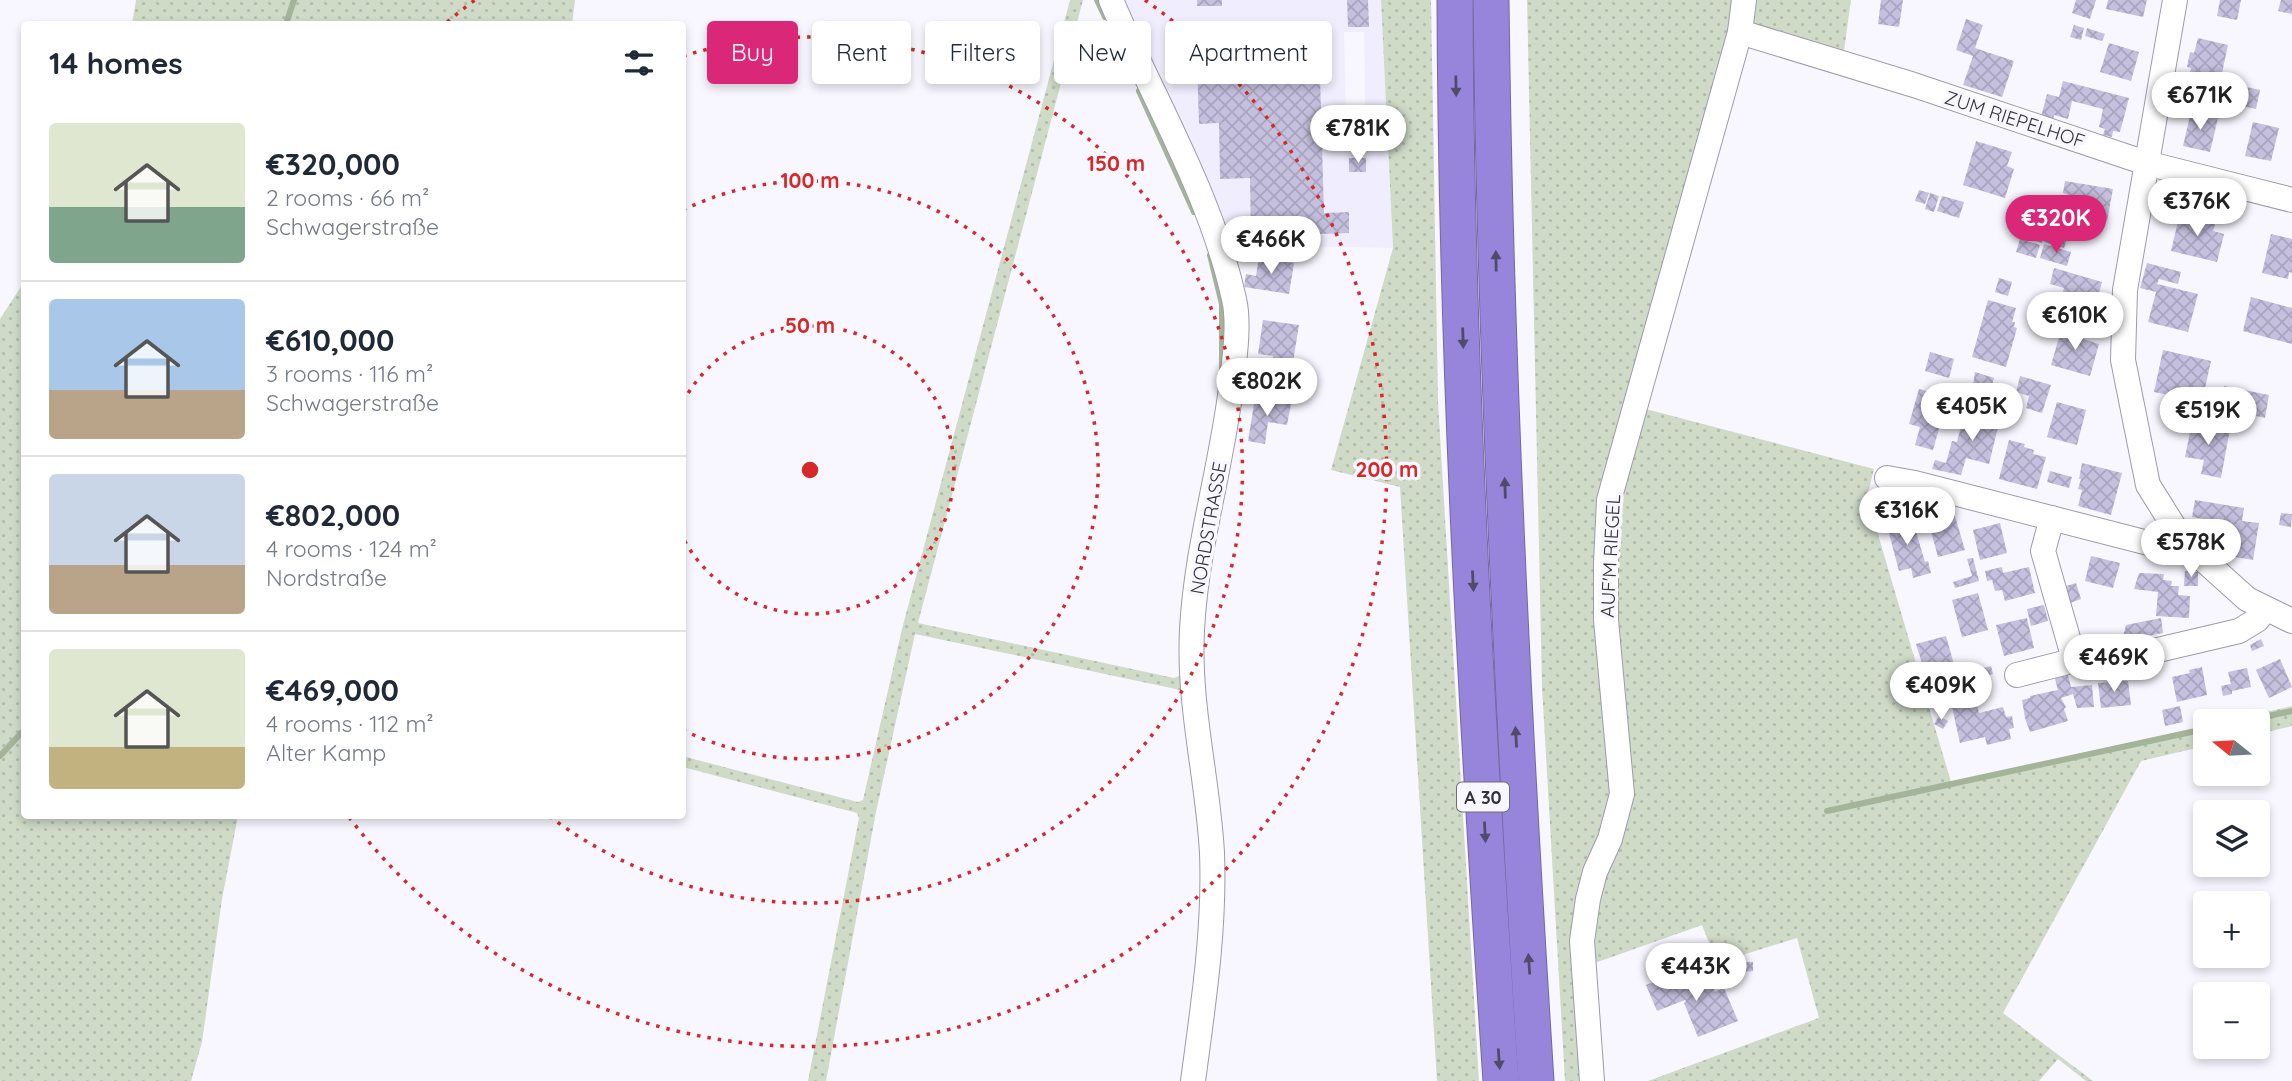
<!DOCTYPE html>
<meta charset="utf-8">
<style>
:root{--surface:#fff;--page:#f2f2f3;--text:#1f2937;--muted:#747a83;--line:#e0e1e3;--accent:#db2777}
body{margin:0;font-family:Quicksand,sans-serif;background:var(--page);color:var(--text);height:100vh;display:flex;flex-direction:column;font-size:26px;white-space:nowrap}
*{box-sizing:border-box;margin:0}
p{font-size:23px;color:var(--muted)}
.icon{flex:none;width:38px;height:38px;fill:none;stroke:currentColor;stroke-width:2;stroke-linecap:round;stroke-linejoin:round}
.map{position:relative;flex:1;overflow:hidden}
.details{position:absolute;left:21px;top:21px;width:665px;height:798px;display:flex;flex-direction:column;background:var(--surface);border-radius:7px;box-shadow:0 4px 10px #0003}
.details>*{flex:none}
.top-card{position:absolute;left:707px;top:21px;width:665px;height:63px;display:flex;gap:14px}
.needle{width:46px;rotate:288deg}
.buttons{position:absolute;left:2193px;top:709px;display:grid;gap:14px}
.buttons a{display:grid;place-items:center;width:77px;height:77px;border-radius:7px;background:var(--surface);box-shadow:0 4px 10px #0003;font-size:35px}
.price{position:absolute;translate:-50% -60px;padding:0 16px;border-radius:24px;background:#fff;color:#222;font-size:23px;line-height:46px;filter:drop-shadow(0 2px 4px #0008)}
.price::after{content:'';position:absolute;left:50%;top:42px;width:21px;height:16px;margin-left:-10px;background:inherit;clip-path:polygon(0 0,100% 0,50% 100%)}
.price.current{background:var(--accent);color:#fff}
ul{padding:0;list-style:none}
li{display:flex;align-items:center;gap:21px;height:175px;padding:0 28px}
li+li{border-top:2px solid var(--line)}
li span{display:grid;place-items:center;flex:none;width:196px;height:140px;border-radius:7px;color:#555}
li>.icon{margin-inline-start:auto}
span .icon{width:84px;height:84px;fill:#fffc;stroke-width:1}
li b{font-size:30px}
h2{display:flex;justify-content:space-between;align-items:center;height:84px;padding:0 28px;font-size:30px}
.pill{padding:0 24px;border-radius:7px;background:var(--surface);box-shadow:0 4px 10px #0003;font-size:24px;line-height:63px}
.pill.current{background:var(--accent);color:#fff}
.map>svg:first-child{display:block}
</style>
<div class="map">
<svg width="2292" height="1081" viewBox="0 0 2292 1081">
<defs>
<pattern id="grass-dots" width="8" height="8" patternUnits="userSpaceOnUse" patternTransform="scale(1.75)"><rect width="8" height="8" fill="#cfdac7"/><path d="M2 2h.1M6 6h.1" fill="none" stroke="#b2bcac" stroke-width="1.8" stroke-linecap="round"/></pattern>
<pattern id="building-cross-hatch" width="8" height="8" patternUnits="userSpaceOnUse" patternTransform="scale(1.75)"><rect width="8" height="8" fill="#c4c0de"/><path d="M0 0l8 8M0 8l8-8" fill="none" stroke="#a9a5bf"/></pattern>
</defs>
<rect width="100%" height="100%" fill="#f8f7ff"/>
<!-- built -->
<path fill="#f0eefe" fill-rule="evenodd" d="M1123,0h258l12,248 -163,-3zM1344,32h20l2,123 -19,-1z"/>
<!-- grass -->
<g fill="url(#grass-dots)">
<path d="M136,0h439l-3,24h-440z"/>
<path d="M1070,0h13l-165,623 256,55 11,-4 1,19 -10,-4 -261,-55 -39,178 -50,269h-18l51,-263 -2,-5 -174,-46 -1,-11 176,46 5,-2 39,-171z"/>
<path d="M1381,0h50l7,402 41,679h-42l-37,-594 -69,-17 62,-222z"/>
<path d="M1527,0h324l-8,58 -85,-13 -13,2 -103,361 232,61 -7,28 84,285 254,-56v20l-64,15 -138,252 90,68h-7l-28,-22 -19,22h-391l171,-63 -22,-80 -80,25 -15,-38 -110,39 11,117h-38l-23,-394z"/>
<path d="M24,282v534h214l-16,83 -20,143 -11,39h-191v-762z"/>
<path d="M2292,706v20l-34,8v-13h-32z"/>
</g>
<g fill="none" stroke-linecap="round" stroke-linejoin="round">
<!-- stream -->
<g stroke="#a4b499" stroke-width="6">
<path d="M1097,0l8,17"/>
<path d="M286,24l8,-24"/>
<path d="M1139,91l55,121"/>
<path d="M1210,255l12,49v64"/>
<path d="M2244,721l48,-10"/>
<path d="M0,756l24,-26"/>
<path d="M1827,811l378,-82"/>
</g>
</g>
<!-- building -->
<g fill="url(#building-cross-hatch)">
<rect x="1197" y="0" width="25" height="6"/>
<path d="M1347,0h21l1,27h-21z"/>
<path d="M1881,0h22l-4,27 -21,-3z"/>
<path d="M2076,0h20l-6,19 -18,-6z"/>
<path d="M2108,0h39l-4,17 -37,-8z"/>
<path d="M2220,0h21l-4,20 -20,-4z"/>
<path d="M2281,0h11v14l-14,-3z"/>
<path d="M1966,19l17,6 -8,23 39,13 -12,36 -39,-12 10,-29 -17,-6z"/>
<path d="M1304,25v18h15l5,170 25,-1v21l-98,3 -1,-58 -30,1 -1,-56 -20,1 -2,-64h-22l-1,-31z"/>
<path d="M2074,25l10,3 -3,12 -11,-3z"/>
<path d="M2087,28l18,6 -3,7 -17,-5z"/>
<path d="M2198,38l30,7 -9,42 -31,-7 3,-12 -4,-1 3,-15 4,1z"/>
<path d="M2109,43l30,9 -8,29 -31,-9z"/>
<path d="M2063,81l66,17 -9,34 -7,-1 -1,6 -9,-2 2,-6 -6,-2 4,-18 -31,-8 -4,18 -14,-4 -1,5 -12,-3 6,-23 12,3z"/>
<path d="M2238,85l22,5 -4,19 -23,-5z"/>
<path d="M2186,97l16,4 -2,8 -16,-4z"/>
<path d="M2191,112l27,6 -8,34 -27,-6z"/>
<path d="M2253,122l26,6 -8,33 -26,-5z"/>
<path d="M1976,141l36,11 -5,14 7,3 -9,29 -42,-13z"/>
<rect x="1349" y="158" width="17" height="14"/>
<path d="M2065,181l48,8 -6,32 -7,-1 -1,10 -10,-2 2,-10 -25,-4 3,-19 -6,-2z"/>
<path d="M1919,190l10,3 -4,11 -10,-3z"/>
<path d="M1930,193l9,3 -5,16 -9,-3z"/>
<path d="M1942,196l22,6 -5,16 -22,-7z"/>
<path d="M2180,213l36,8 -3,10 11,3 -7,28 -46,-11z"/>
<path d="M2038,229l7,2 -3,12 -7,-2z"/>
<path d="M2047,232l20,6 -3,10 -20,-6z"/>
<path d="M2271,234l21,5v34l-3,-1 -1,7 -26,-6z"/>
<path d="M2020,239l20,6 -4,13 -20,-6z"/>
<path d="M2044,244l27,8 -4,14 -27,-8z"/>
<path d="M1259,257l35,6 -5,31 -45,-7 2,-13 10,2z"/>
<path d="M2147,263l34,9 -3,12 -19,-5 -2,5 41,10 -10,38 -40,-10 8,-30 -16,-4z"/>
<path d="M2054,268l48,14 -8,30 -34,-10 4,-14 -14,-4z"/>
<path d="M1999,278l13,4 -4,14 -13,-4z"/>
<path d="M2251,297l41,11v36l-49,-13z"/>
<path d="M1988,300l28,8 -4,14h3l-1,5 3,1 -11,39 -34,-10z"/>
<path d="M1263,320l36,5 -6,37 10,1 -3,24 -45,-6 3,-22 14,2 1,-5 -15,-2z"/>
<path d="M2062,327l23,7 -2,5 16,5 -9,32 -39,-11z"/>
<path d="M2163,350l48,11 -9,41 -48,-10z"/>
<path d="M1930,352l24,7 -5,19 -24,-7z"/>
<path d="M1975,372l19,6 -2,7 -3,-1 -3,12 -14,-4z"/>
<path d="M2020,376l31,9 -9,28 -16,-5 3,-12 -13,-4z"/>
<path d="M2224,386l45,9 -4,23 -19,-4 -2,7 -26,-5z"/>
<path d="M1919,389l29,8 -15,53 -18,-5 5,-18 -11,-3z"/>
<path d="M1255,398l36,6 -4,21 -19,-3 -3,22 -17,-3z"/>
<path d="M2057,402l29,8 -9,35 -30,-8z"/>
<path d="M1980,409l21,6 -12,49 -23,-6 -5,17 -29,-6 3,-9 11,3 6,-22 5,1 7,-27 14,4z"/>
<path d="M2192,422l38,7 -9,49 -20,-4 3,-14 -19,-3z"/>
<path d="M2009,440l16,4 -1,3 10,3 -1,4 13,3 -9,32 -38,-10z"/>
<path d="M2082,463l40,10 -11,42 -33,-9 4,-16 -4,-1 3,-10h-2z"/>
<path d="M2050,471l22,6 -3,11 -22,-6z"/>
<path d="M1907,498l5,15 -30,8 -4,-14z"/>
<path d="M2195,500l49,8 -2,13 17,2 -6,37 -30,-5 5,-25 -9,-1 1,-7 -28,-5z"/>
<path d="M2281,513l11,1 -1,13 -12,-2z"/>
<path d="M1911,515l14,47 3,-1 3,12 -18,5 -2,-10 -12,3 -13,-49z"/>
<path d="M1955,516l10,34 -27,7 -9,-33z"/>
<path d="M2000,523l7,30 -27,7 -7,-30z"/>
<path d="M2091,556l29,7 -7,25 -28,-7z"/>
<path d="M1973,558l6,23 -24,7 -2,-6 19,-6 -5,-17z"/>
<path d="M2002,567l1,6 26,-6 6,26 -30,8 -3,-11 -7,1 -3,-11 -5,1 -2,-10z"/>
<path d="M2185,571l13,1v14h-14z"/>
<path d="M2139,573l25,1 -1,6 9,1 -1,5h8l-1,9 12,1 -1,22 -33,-2 2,-24 -24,-3z"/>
<path d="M2076,583l5,16 -11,4 -4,-17z"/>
<path d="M1978,593l10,37 -26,7 -10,-37z"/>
<path d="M2044,605l4,16 -17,5 -4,-17z"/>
<path d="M2027,618l7,30 -30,8 -8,-31z"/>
<path d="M2161,618l2,15 -41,8 4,-16z"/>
<path d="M1946,636l11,39 -6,2 5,17 -28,8 -6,-21 5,-2 -11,-35z"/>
<path d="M2261,639l3,7 -12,5 -2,-6z"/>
<path d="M2280,659l12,28 -23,11 -13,-28z"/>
<path d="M1991,666l2,8 -24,6 -2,-8z"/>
<path d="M2202,667l5,28 -30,7 -5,-25 18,-4 -1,-3z"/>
<path d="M2247,668l4,19 -19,4v3l-9,2 -2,-10 10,-2 -3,-12z"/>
<path d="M2067,671l4,16 21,-2 2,22 -17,1 -4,-14 -12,4 5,9 -2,2 4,12 -38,11 -5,-14 -3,-18 8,-2v-2l28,-6 -4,-15z"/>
<path d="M2128,681l3,24 -30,3 -3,-25z"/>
<path d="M1976,701l3,12 24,-6 3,10 6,-1 2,12 -5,1 2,10 -24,6 -2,-8 -25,6 -8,-36z"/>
<path d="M2180,706l3,16 -18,4 -3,-16z"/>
<path d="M1939,716l9,5 -5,8 -9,-5z"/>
<path d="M1689,958l4,9 -10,3 -3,-9z"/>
<path d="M1743,962h10v9l-9,1z"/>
<path d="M1671,975l6,14 32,-14 6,17 9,-4 14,33 -40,16 -14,-34 2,-1 -1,-2 -28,11 -11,-26z"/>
</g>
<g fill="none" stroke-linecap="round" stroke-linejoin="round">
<defs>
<g id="minor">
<path d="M1111,0c42,99 100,194 123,299 6,25 0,64 -3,89 -10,81 -35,161 -39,242 -4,75 16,149 20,223 3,76 -9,153 -19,228"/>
<path d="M2175,0l-50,290 -2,70 25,125 30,48 20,22 49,44 45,22"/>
<path d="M1740,32l174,53 232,78 146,37"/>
<path d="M1887,478l28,5 237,61 13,-2 13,-9"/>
<path d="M2052,518l-9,33 31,108"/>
<path d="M2017,675l47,-12 10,-4 67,-5 98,-23 18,-11 9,-11"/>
<path d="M1592,1081l-10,-140 6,-42 7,-27 15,-33 12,-45 -16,-174v-57l3,-63 131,-468 4,-32"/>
</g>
<g id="highway">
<path d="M1455,0c1,361 22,721 46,1081"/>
<path d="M1491,0c4,361 22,721 45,1081"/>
</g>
</defs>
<!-- minor casing -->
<use href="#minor" stroke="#9d9bac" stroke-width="26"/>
<!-- highway casing -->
<use href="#highway" stroke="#7468a2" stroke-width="37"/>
<!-- minor -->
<use href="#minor" stroke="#fff" stroke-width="24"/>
<!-- highway -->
<use href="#highway" stroke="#9785db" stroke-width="35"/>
</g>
<!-- one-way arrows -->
<defs><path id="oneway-solid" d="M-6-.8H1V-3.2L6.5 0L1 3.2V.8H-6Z" transform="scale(1.75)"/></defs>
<g fill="#514b6a">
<use href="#oneway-solid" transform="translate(1456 86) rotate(89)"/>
<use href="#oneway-solid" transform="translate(1496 261) rotate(-91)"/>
<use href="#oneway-solid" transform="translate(1463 338) rotate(88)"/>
<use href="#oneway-solid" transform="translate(1505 488) rotate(-92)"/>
<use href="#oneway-solid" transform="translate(1473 581) rotate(87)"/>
<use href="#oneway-solid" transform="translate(1516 737) rotate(-93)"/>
<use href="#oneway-solid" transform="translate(1485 832) rotate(87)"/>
<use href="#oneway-solid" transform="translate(1529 964) rotate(-94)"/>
<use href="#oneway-solid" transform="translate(1499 1059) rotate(86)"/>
</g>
<!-- distance rings -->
<g fill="none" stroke="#d62828" stroke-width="3.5" stroke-dasharray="3.5 7">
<path d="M683 402A144 144 0 1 1 683 538"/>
<path d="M683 210A289 289 0 1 1 683 730"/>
<path d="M683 56A433 433 0 1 1 549 816"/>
<path d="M447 22A577 577 0 0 1 475 0M1145 0A577 577 0 1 1 349 817"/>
</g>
<g text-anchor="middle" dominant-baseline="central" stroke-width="7" stroke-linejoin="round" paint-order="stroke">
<!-- shield labels -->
<rect fill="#f8f7ff" stroke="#6e6d74" stroke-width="2" x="1457" y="782.5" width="52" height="29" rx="5"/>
<g font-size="18" font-weight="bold" fill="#333239">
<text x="1483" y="797">A 30</text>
</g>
<!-- street labels -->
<g font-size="19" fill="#333239" stroke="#f8f7ff">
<text transform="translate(2015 119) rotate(18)">ZUM RIEPELHOF</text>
<text transform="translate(1208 528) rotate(-80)">NORDSTRASSE</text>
<text transform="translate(1610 556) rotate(-87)">AUF'M RIEGEL</text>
</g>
</g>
<circle cx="810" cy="470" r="10" fill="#d62828" stroke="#f8f7ff" stroke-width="3.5"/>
<g font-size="21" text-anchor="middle" font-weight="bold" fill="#d62828" stroke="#f8f7ff" stroke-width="7" stroke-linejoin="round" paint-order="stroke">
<text x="1116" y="171">150 m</text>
<text x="810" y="188">100 m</text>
<text x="810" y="333">50 m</text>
<text x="1387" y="477">200 m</text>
</g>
</svg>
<div class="buttons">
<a><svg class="needle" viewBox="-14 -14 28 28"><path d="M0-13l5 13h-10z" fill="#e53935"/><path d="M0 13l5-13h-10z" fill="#747a83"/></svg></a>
<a><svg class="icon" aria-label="layers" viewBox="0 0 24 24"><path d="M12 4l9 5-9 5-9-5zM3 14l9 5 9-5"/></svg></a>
<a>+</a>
<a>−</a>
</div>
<b class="price" style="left:2200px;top:132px">€671K</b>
<b class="price" style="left:1358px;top:165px">€781K</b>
<b class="price" style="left:2197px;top:238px">€376K</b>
<b class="price current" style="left:2056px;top:255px">€320K</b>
<b class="price" style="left:1271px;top:276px">€466K</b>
<b class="price" style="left:2075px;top:352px">€610K</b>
<b class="price" style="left:1267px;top:418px">€802K</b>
<b class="price" style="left:1972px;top:443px">€405K</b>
<b class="price" style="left:2208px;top:447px">€519K</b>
<b class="price" style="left:1907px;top:547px">€316K</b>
<b class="price" style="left:2191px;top:579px">€578K</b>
<b class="price" style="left:2114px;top:694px">€469K</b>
<b class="price" style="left:1941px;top:722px">€409K</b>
<b class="price" style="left:1696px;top:1003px">€443K</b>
<div class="top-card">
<a class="pill current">Buy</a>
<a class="pill">Rent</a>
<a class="pill">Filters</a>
<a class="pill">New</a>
<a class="pill">Apartment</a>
</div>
<section class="details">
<h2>14 homes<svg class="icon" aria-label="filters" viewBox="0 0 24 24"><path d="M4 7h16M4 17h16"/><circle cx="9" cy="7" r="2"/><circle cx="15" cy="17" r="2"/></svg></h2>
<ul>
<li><span style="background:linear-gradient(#dfe7d0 60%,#7fa58c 0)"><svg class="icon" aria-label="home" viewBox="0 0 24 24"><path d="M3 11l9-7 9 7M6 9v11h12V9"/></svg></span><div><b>€320,000</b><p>2 rooms · 66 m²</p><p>Schwagerstraße</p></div></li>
<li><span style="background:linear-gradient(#a9c7e8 65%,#b9a48a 0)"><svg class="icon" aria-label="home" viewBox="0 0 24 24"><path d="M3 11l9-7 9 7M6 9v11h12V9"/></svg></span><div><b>€610,000</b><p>3 rooms · 116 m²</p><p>Schwagerstraße</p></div></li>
<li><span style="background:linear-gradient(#c9d6e8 65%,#b9a48a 0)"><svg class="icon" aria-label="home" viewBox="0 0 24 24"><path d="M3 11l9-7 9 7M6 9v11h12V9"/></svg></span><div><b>€802,000</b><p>4 rooms · 124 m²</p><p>Nordstraße</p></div></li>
<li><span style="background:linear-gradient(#dfe7d0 70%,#c2b280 0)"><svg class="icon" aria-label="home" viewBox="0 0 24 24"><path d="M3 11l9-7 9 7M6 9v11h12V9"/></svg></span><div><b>€469,000</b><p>4 rooms · 112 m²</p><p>Alter Kamp</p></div></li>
</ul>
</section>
</div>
